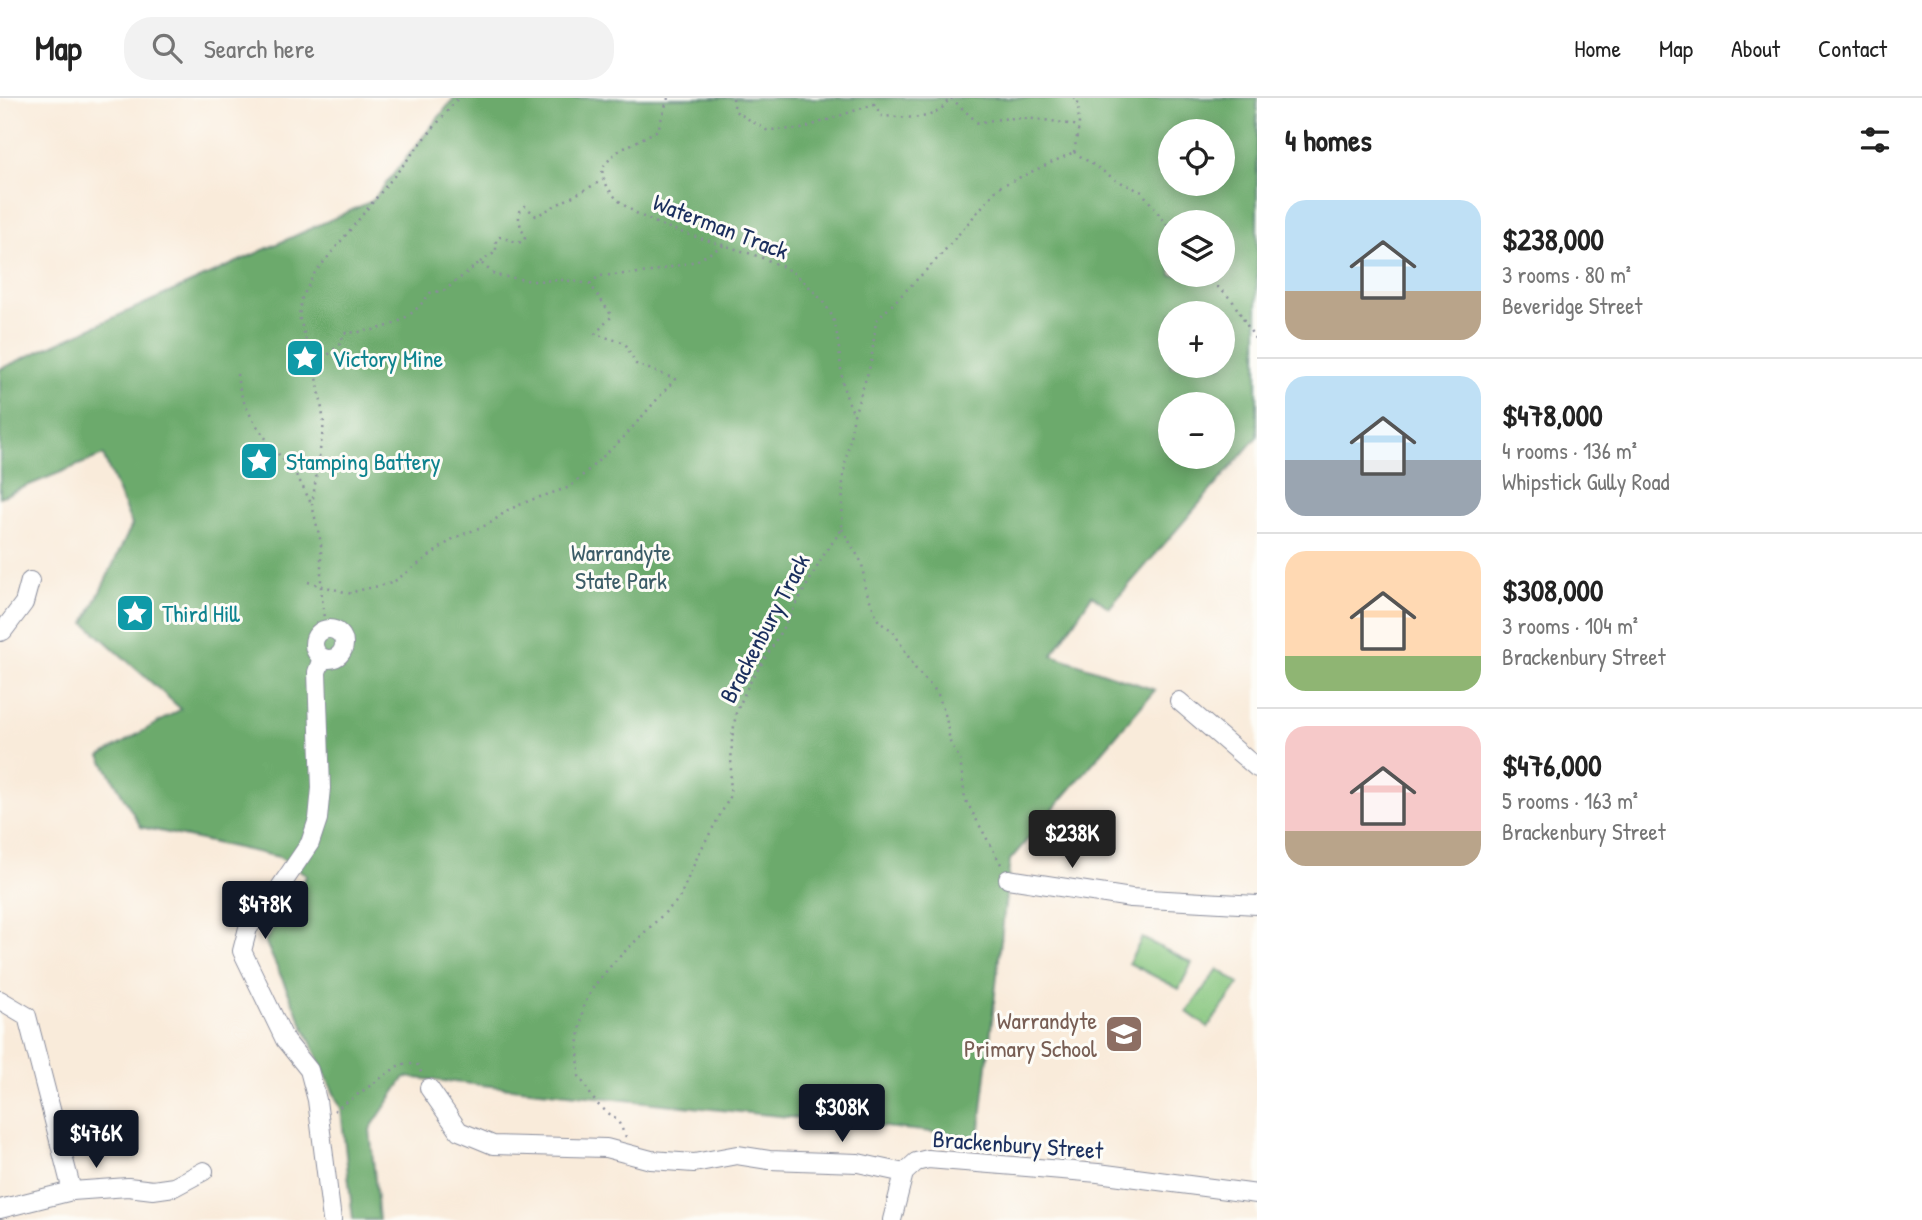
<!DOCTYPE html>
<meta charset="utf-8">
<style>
:root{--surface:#fff;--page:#f2f2f2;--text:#222;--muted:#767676;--line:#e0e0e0;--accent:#111827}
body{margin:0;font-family:"Patrick Hand",sans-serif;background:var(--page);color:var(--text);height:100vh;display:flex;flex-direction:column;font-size:26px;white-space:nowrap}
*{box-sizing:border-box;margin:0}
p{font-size:23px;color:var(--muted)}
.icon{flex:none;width:38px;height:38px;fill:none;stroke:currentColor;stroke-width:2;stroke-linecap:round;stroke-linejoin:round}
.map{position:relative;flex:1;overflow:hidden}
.drawer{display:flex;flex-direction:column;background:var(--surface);width:665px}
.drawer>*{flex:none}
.tools{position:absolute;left:1158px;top:21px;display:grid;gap:14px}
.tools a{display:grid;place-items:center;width:77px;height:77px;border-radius:50%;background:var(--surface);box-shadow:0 4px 18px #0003;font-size:35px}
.price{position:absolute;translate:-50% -60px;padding:0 16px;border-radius:7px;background:var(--accent);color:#fff;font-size:23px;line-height:46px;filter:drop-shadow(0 2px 4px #0008)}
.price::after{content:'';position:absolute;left:50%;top:42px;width:21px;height:16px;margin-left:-10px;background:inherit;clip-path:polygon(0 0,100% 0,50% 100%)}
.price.active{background:#222;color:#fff}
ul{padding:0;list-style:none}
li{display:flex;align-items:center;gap:21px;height:175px;padding:0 28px}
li+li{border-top:2px solid var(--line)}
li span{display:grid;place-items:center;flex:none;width:196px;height:140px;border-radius:21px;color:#555}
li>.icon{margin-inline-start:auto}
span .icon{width:84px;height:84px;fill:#fffc;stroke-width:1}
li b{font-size:30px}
h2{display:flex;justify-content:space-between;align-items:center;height:84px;padding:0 28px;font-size:30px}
header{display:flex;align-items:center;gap:42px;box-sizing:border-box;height:98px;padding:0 35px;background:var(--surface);border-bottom:2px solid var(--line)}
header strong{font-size:33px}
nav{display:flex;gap:38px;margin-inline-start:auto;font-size:24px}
.search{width:490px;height:63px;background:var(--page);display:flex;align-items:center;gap:18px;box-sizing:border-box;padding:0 24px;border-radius:28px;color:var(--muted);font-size:26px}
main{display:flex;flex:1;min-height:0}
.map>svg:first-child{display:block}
</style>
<header>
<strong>Map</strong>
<div class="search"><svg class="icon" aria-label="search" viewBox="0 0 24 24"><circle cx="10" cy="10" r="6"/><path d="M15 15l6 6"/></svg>Search here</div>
<nav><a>Home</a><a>Map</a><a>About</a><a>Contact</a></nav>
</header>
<main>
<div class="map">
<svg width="1257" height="1122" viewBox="0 0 1257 1122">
<rect width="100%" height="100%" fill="#fdfcf7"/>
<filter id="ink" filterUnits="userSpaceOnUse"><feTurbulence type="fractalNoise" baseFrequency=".0143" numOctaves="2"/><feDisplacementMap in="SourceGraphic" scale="14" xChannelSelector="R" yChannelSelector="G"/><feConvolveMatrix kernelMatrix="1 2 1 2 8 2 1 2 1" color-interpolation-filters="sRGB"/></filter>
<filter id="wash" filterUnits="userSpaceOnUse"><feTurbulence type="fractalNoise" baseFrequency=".00686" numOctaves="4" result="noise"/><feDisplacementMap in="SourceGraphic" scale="28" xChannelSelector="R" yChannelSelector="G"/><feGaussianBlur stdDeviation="1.57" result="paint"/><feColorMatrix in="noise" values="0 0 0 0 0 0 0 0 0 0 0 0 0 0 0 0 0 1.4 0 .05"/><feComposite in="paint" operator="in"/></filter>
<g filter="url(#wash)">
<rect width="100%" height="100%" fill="#f9ebda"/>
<!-- green -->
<g fill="#85c57d" stroke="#507a6e" stroke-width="2">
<path d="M1142,840l50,25 -13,26 -50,-26z"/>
<path d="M1218,871l21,15 -31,43 -21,-15z"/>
</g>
<!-- forest -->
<path fill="#6caa6c" stroke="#446c65" stroke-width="2" fill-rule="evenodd" d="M454,0h803v339l-148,171 -17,-13 -40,60 103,35 -145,170 -31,277 -574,-60 -35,52 9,91h-26l-12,-111 -76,-168 42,-66 -28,-18 -138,-30 -41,-71 81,-47 -96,-86 47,-98 -29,-70 -103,42v-128l372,-168zM1171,33h52v53h-52zM1171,124h52v53h-52zM1171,215h52v53h-52zM1171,306h52v53h-52z"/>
</g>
<g filter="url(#ink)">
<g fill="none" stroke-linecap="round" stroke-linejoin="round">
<defs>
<g id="minor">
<circle cx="329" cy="546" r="15"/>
<path d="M0,534l3,-1 21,-28 6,-22"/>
<path d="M322,560l-5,14 4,116 -3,31 -8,24 -36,53 -26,32 -6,23 43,89 24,30 8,30 15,120"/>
<path d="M1179,603l78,67"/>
<path d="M1008,781l123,19 126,7"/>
<path d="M0,902l27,16 45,175"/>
<path d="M429,990l30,43 34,14 113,3 45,12 43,3 43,-8 32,5 89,3 46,10 12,-11 12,-3 170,14 159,21"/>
<path d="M0,1111l72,-18 56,-4 25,3 21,-3 30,-16"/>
<path d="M892,1122l12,-47"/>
</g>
</defs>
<!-- minor casing -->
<use href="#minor" stroke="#8a8d9c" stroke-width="20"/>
<!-- path -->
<g stroke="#8a8d9c" stroke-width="2.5" stroke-dasharray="2 5" stroke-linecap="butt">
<path d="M668,0l-10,32 -43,23 -13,15c4,68 156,71 199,111 11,10 24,23 31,37 7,15 8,51 11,69 2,10 7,20 11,30"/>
<path d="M733,0l2,13 31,19 35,-1 73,-25 8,12c23,1 55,8 67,-18"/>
<path d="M951,0l27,25c36,-9 65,-4 101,3"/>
<path d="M1074,0l3,7"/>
<path d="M1074,54l42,28 26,12 29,38"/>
<path d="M1074,54l5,-26 -1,-28"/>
<path d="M480,164l16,-10v-12l4,-3 19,6 6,-4c-3,-12 -12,-25 0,-33l11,10 67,-36"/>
<path d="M1209,177l9,12 14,13 25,42"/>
<path d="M590,186l9,-8 52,-4 45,-11 28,-16"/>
<path d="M237,276c4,39 31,68 56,97 8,10 13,23 19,34"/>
<path d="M842,431l20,34 3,25 14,34 14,9 24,40 20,21 9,25 4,25 10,17 5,40 37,67"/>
<path d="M308,484l44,12 4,-3 36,-8 62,-45 35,-14 19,-14 23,-10 39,-13 53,-49 52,-59 -39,-15 -11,-21 -30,-9 17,-18 -22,-32 -26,-4 -32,1 -37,-6 -15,-13 -35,28 -15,3c-23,32 -48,38 -86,40l-3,10 -13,12 -11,22"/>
<path d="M325,532l-4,-43v-44l-9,-38 12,-82 -7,-46 -18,-61 3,-18 12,-24 144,-176"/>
<path d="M334,1013l67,-47h16l5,10"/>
<path d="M626,1039l-8,-16 -22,-18 -17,-27 -1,-29 5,-40 11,-21 20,-24 65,-63 20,-46 31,-56 2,-58 4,-26 13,-29 23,-37 53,-94 17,-24 1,-52 11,-62 17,-52 5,-42 63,-64 60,-70 75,-35"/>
</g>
<!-- minor -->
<use href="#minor" stroke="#fff" stroke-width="18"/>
</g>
</g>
<!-- icons -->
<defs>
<symbol id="sight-square" viewBox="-11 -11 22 22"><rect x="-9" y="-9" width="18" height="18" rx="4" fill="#0f9aa8" stroke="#fdfcf7"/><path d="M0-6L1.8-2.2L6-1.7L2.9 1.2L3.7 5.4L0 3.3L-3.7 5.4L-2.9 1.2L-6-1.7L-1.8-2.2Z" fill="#fff"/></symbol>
<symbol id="school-square" viewBox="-11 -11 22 22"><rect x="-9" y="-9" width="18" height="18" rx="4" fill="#8d6e63" stroke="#fdfcf7"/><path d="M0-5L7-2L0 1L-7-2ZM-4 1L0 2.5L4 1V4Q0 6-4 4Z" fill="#fff"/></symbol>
</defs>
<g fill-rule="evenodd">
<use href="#sight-square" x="283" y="238" width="44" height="44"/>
<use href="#sight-square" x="237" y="341" width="44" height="44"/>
<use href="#sight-square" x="113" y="493" width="44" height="44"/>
<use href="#school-square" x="1102" y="914" width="44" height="44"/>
</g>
<g text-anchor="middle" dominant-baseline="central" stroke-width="6" stroke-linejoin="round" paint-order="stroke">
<!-- street labels -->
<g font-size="24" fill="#1b2f5e" stroke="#fdfcf7">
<text transform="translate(721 128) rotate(21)">Waterman Track</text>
<text transform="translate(764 530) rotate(-62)">Brackenbury Track</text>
<text transform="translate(1018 1046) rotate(4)">Brackenbury Street</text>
</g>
<!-- culture labels -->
<g font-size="24" fill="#0d838f" stroke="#fdfcf7" text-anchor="start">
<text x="332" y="260">Victory Mine</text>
<text x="286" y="363">Stamping Battery</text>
<text x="162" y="515">Third Hill</text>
</g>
<!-- park labels -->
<g font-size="24" fill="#3b5c67" stroke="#fdfcf7">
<text x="621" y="454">Warrandyte<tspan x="621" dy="28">State Park</tspan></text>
</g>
<!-- education labels -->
<g font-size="24" fill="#785e54" stroke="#fdfcf7" text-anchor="end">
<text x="1097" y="922">Warrandyte<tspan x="1097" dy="28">Primary School</tspan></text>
</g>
</g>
</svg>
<div class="tools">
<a><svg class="icon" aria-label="locate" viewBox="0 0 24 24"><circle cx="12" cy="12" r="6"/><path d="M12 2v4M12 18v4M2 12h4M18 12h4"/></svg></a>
<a><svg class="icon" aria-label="layers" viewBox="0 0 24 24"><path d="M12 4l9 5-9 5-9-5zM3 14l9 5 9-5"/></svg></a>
<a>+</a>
<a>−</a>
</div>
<b class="price active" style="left:1072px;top:772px">$238K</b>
<b class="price" style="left:265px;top:843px">$478K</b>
<b class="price" style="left:842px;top:1046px">$308K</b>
<b class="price" style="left:96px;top:1072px">$476K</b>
</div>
<section class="drawer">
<h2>4 homes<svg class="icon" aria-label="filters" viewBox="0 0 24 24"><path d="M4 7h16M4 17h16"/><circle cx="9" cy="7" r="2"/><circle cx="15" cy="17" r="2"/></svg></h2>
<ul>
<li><span style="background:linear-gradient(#bfe0f5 65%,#b9a48a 0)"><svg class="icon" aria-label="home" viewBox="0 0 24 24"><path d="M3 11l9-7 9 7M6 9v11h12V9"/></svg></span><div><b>$238,000</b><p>3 rooms · 80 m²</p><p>Beveridge Street</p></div></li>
<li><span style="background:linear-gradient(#bfe0f5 60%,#9aa5b1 0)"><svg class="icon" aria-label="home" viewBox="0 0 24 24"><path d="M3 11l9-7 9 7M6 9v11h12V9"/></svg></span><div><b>$478,000</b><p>4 rooms · 136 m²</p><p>Whipstick Gully Road</p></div></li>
<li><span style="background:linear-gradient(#ffd9b3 75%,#8fb573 0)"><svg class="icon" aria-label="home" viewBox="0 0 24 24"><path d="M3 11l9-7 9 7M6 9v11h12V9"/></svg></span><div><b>$308,000</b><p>3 rooms · 104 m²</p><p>Brackenbury Street</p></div></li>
<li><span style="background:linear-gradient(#f6c9c9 75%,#b9a48a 0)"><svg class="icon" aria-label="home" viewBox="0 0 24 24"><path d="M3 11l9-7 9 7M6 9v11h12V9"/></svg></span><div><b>$476,000</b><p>5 rooms · 163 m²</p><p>Brackenbury Street</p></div></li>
</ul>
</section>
</main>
